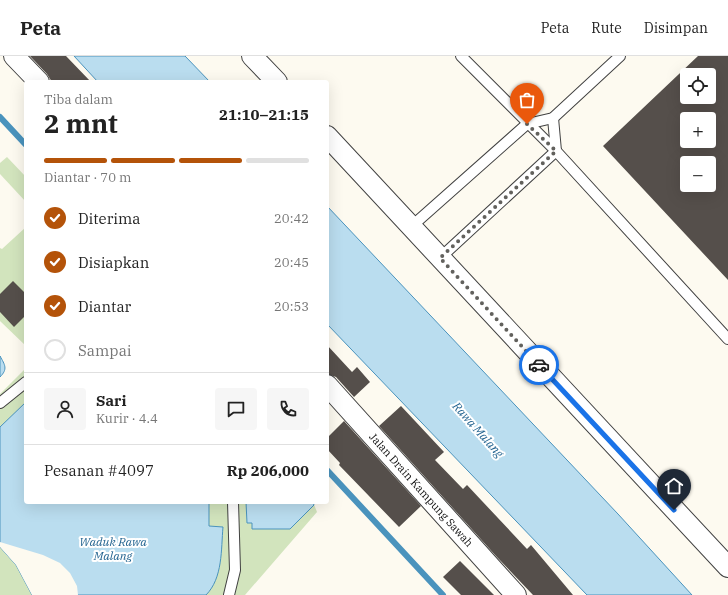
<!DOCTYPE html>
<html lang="id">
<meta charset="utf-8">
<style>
:root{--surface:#fff;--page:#f6f6f6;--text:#222;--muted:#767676;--line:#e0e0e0;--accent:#b45309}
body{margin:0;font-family:"IBM Plex Serif",serif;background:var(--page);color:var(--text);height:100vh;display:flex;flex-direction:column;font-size:15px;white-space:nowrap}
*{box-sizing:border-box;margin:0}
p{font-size:13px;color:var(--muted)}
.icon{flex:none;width:22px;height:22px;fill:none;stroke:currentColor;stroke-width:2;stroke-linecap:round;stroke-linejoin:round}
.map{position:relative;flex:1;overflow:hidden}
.details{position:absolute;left:24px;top:24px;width:305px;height:424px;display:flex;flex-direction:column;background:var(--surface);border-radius:4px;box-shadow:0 4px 16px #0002}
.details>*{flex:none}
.controls{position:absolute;left:680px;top:12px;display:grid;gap:8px}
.controls a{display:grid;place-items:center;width:36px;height:36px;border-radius:4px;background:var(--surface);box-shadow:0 4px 16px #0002;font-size:20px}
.pin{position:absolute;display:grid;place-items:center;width:34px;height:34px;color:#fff;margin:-41px -17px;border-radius:50% 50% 50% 0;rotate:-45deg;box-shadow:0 0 4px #0007}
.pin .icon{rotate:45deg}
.courier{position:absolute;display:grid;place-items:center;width:40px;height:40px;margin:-20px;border:3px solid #1a73e8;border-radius:50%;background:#fff;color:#222;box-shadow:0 1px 5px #0007}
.overview em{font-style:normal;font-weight:700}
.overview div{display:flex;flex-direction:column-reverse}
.overview{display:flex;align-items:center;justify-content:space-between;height:68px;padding:0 20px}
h1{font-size:26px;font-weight:700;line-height:30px}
.bar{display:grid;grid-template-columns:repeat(4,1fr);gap:6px 4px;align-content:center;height:48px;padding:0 20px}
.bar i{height:5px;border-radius:3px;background:var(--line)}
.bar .on{background:var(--accent)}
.bar p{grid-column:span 4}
.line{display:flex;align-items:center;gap:10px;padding:0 20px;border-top:1px solid var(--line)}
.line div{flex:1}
.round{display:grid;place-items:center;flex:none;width:42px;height:42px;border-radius:4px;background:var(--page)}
ol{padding:0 20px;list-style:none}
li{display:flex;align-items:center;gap:12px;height:44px}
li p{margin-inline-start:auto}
li .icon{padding:4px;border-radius:50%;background:var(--accent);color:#fff;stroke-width:4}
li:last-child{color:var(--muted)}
li i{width:22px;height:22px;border:2px solid var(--line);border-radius:50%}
header{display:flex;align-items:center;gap:24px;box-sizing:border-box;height:56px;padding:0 20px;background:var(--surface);border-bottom:1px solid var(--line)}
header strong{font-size:19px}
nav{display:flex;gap:22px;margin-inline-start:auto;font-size:14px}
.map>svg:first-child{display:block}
.green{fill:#d2e4bd}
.water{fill:#baddef;stroke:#4a93bd}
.pier{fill:#fdfaf0}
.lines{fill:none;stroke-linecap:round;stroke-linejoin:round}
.stream{stroke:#4a93bd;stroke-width:6}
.building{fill:#554f4b;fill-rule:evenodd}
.service-casing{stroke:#414141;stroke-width:12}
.minor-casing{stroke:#414141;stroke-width:22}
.service{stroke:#fff;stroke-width:10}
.minor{stroke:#fff;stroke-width:20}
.done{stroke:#62615d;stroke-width:4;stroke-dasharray:0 7.2}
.route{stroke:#1a73e8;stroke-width:5}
.labels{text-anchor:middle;stroke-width:4;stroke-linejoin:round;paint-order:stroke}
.street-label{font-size:11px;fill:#0e0e0e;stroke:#fff}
.water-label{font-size:12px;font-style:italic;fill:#256591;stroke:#fff}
</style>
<header>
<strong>Peta</strong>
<nav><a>Peta</a><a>Rute</a><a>Disimpan</a></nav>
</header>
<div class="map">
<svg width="728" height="539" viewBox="0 0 728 539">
<rect width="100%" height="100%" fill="#fdfaf0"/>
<g class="green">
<path d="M7,101L26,121V146L0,118V107Z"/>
<path d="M26,171V290L0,265V192L2,193Z"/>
<path d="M26,312V446H313L317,456L245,539H0V338Z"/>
</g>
<g class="water">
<path d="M74,0H185L210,26H98Z"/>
<path d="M327,150L618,458L692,539H587L327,268Z"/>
<path d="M0,300C5,309 8,313 0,321Z"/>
<path d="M26,346V446H209V470L223,471C221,493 223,522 206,539H32L16,509L0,491V371Z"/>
<path d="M246,446H313L314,449L290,473H252V467H247Z"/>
</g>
<path class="pier" d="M0,486L43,499L60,507L70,517L77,530L78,539H32L16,509L0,491Z"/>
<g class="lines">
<g class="stream">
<path d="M0,61L26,89"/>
<path d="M327,414L443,539"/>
</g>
</g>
<g class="building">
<path d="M30,0H66L91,26H52L47,18Z"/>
<path d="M698,0H728V224L603,90ZM687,19H709V41H687ZM687,63H709V85H687ZM687,107H709V129H687Z"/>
<path d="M13,225L26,238V259L14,271L0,256V238Z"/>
<path d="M327,289L352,316L357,311L370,326L354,341L336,321L327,318Z"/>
<path d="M401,350L444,396L435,404L463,433L467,429L527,493L531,489L573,539H533L496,500L379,370Z"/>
<path d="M344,365L421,450L399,471L339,409L340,407L327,393V382Z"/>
<path d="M460,505L494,539H461L443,521Z"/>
</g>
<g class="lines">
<defs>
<g id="service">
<path d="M461,0L556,95L728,283"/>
<path d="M412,170L527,68L553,62L620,0"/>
<path d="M440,202L556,95L553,62"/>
<path d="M0,347L26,326"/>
<path d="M229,539L235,514L233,446"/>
</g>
<g id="minor">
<path d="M14,0L39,26"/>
<path d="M252,0L277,26"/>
<path d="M327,80L728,511"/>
<path id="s1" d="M327,329L516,539"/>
</g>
</defs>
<use href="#service" class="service-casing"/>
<use href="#minor" class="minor-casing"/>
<use href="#service" class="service"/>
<use href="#minor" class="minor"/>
</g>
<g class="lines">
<path class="done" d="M527,68L556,95L440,202L539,309"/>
<path class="route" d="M539,309L674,454"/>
</g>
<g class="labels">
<g class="street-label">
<text dy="4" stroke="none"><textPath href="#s1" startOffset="141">Jalan Drain Kampung Sawah</textPath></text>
</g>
<g class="water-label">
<text transform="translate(478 374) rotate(48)" y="4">Rawa Malang</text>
<text x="113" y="490">Waduk Rawa<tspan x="113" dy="14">Malang</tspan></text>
</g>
</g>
</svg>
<div class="controls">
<a><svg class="icon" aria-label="locate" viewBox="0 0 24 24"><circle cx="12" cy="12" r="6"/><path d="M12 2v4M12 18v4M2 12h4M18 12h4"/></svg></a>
<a>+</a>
<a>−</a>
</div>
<div class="pin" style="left:527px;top:68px;background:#ea580c"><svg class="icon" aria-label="bag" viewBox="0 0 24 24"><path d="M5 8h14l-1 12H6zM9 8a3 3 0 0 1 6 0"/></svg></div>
<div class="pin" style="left:674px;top:454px;background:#1f2937"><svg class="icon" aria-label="home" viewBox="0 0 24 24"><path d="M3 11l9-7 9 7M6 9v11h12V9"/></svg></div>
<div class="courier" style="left:539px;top:309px"><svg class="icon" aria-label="car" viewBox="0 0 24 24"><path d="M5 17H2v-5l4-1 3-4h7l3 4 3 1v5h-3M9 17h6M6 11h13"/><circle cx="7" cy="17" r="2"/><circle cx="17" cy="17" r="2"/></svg></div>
<section class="details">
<div class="overview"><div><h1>2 mnt</h1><p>Tiba dalam</p></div><em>21:10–21:15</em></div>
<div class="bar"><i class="on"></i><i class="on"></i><i class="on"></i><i></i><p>Diantar · 70 m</p></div>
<ol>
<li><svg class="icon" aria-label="check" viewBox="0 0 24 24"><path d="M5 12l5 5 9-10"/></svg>Diterima<p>20:42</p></li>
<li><svg class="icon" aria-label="check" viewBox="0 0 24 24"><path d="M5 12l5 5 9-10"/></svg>Disiapkan<p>20:45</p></li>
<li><svg class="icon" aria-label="check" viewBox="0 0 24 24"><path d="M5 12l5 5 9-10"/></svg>Diantar<p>20:53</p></li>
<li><i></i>Sampai</li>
</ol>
<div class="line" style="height:72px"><a class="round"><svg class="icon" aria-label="person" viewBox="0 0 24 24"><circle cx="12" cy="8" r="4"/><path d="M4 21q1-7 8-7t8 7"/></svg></a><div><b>Sari</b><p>Kurir · 4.4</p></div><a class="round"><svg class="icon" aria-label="chat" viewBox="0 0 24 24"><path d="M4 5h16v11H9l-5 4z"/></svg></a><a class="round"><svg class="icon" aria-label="phone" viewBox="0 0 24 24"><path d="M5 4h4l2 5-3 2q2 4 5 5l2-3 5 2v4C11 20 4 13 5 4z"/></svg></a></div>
<div class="line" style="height:52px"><div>Pesanan #4097</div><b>Rp 206,000</b></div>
</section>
</div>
